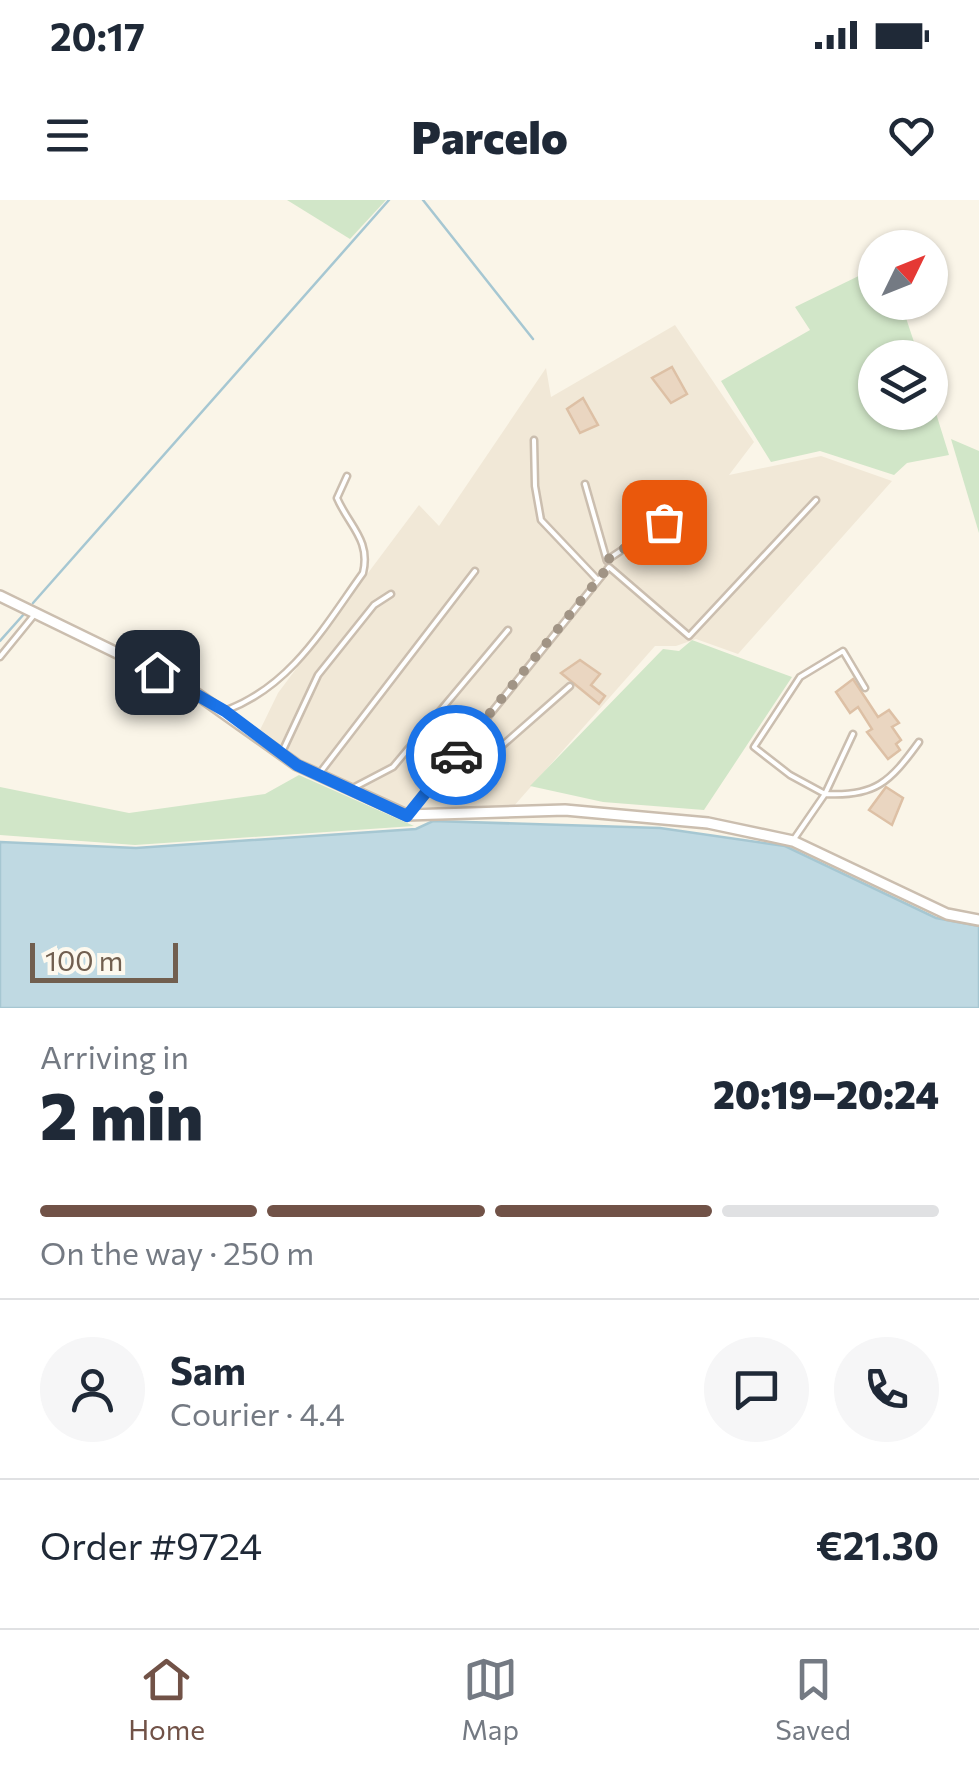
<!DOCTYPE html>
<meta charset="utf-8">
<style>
:root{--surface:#fff;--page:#f6f6f7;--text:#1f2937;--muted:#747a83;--line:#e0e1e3;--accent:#715247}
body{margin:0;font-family:Commissioner,sans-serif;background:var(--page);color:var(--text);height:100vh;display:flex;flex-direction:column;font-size:38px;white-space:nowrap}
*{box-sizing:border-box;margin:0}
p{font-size:32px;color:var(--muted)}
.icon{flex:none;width:55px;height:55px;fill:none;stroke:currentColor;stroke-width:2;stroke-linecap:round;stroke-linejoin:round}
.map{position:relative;height:808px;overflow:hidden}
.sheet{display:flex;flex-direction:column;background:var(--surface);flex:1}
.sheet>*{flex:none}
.needle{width:65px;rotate:47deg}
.controls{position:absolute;left:858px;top:30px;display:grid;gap:20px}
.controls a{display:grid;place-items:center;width:90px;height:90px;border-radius:50%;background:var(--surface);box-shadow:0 2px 8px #0004;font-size:50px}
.scale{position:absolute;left:30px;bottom:25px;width:148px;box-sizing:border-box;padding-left:10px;border:5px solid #715f4f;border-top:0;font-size:28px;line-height:35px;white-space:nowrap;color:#715f4f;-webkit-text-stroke:8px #fdf9ee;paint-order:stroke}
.pin{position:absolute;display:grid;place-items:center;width:85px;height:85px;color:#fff;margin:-42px;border-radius:20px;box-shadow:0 5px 15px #0006}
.courier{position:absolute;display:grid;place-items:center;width:100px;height:100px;margin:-50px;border:8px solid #1a73e8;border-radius:50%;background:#fff;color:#222;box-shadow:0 2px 12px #0007}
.head em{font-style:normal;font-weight:800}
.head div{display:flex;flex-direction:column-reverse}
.head{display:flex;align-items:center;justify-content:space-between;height:170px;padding:0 40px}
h1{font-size:65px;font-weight:800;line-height:75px}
.bar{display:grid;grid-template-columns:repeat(4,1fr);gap:15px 10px;align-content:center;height:120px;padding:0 40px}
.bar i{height:12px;border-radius:8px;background:var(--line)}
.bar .selected{background:var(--accent)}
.bar p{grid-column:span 4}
.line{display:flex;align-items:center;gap:25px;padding:0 40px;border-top:2px solid var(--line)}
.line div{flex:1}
.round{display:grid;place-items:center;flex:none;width:105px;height:105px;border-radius:52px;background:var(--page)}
.status{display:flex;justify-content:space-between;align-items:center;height:70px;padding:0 50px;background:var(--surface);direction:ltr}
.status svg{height:28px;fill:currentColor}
header{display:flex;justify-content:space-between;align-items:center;height:130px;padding:0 40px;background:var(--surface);font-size:45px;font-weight:800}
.menu{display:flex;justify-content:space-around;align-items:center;height:140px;border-top:2px solid var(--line);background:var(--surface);font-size:28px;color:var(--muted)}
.menu a{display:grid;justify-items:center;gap:5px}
.menu .selected{color:var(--accent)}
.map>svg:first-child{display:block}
.residential{fill:#f1e8d7}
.green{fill:#d1e6c8}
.water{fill:#bfd9e2;stroke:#a6c7d2;stroke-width:2.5}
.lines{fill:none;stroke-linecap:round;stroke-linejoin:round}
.stream{stroke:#a6c7d2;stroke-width:2.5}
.building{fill:#ead6c1;stroke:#ddc0a5;stroke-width:2.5}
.lane-casing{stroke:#cbbeaf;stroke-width:9}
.street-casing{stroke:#cbbeaf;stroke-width:14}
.lane{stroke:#fff;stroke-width:4}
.street{stroke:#fff;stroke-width:9}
.done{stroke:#a19485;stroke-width:10;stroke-dasharray:0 18}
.route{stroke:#1a73e8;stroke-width:12}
</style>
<div class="status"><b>20:17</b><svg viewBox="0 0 49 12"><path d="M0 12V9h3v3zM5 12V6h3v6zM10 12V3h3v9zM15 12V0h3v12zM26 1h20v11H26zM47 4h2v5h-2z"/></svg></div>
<header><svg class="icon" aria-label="menu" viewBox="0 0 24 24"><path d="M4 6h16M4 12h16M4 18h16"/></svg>Parcelo<svg class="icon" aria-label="heart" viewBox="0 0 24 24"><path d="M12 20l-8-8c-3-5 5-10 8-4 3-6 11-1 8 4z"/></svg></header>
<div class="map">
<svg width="979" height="808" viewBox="0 0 979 808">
<rect width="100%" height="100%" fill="#faf5e8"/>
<path class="residential" d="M675,125L754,242L729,275L821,256L892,281L738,454L696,439L676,446H655L513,607H403L294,556L260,530L278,493L419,305L439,326L546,168L551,197Z"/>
<g class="green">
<path d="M287,0H386L350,39Z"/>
<path d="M875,68V102L901,103L919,157L875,158V212H930V194L949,255L907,263L894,275L820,251L771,262L721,181L810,130L795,107Z"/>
<path d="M951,239L979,251V333Z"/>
<path d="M692,440L792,477L704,610L603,602L530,586L663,449L679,451Z"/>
<path d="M299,575L414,626L135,645L0,635V587L129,613L265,594Z"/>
</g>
<path class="water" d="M433,621L660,628L785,646L936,718L979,726V808H0V642L136,648L416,629Z"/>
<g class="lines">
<g class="stream">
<path d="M423,0L533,139"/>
<path d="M33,403L389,0"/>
<path d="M0,441L24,414"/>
</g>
</g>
<g class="building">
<path d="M672,167L687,194L671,203L652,178Z"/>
<path d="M583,198L598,225L580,233L567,209Z"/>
<path d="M580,460L600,474L591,485L605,496L599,504L561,473Z"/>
<path d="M853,479L878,517L889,510L899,523L892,527L901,540L896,544L900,550L888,559L867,532L872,529L858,507L850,513L836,492Z"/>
<path d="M886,587L903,598L892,625L869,610Z"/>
</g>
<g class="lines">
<defs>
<g id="lane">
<path d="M534,240L535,286L541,320L596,378"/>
<path d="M585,284L607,361"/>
<path d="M607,360L664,322L677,304L692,294"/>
<path d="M0,457L35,414"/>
<path d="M227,510C292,485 324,427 363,373C371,340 349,326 337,298L347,276"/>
<path d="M853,534L825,594L790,575L754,547L800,477L843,451L865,488"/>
<path d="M282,552L318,475L374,405L391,394"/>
<path d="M319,574L475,371"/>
<path d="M351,589L393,567L508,430"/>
<path d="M428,591L609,367L689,436L816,300"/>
<path d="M408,614L428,591L463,580L570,486"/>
<path d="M794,639L825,594C875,597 890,582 919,542"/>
</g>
<path id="street" d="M0,396L187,487L297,565L407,615L565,610L708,623L793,641L947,714L979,720"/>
</defs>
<use href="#lane" class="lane-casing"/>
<use href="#street" class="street-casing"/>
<use href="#lane" class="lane"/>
<use href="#street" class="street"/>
</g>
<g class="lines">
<path class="done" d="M456,555L609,366L607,360L664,322"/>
<path class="route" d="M157,472L225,511L297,565L407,616L456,555"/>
</g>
</svg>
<div class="controls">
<a><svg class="needle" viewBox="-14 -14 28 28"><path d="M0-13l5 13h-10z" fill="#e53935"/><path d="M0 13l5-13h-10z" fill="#747a83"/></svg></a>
<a><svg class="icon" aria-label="layers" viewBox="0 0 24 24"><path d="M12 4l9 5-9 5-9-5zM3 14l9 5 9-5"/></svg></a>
</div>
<div class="scale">100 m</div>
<div class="pin" style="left:664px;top:322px;background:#ea580c"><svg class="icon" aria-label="bag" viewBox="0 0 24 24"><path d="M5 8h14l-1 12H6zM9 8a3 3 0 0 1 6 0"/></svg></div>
<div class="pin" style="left:157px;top:472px;background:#1f2937"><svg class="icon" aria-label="home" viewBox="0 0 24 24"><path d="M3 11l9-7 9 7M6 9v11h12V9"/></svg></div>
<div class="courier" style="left:456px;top:555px"><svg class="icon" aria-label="car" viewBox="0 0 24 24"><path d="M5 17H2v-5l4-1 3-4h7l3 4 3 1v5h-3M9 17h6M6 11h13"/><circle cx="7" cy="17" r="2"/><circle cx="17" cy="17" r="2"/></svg></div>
</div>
<section class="sheet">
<div class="head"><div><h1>2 min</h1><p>Arriving in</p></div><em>20:19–20:24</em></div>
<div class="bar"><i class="selected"></i><i class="selected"></i><i class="selected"></i><i></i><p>On the way · 250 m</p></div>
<div class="line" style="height:180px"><a class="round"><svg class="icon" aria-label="person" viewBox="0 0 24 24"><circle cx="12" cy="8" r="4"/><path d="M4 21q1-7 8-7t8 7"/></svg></a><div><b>Sam</b><p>Courier · 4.4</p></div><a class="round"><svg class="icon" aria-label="chat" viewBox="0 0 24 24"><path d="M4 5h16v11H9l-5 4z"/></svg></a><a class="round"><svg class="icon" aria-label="phone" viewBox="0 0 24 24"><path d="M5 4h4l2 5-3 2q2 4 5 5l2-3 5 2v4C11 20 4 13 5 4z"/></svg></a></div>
<div class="line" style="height:130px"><div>Order #9724</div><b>€21.30</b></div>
</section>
<nav class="menu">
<a class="selected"><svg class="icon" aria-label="home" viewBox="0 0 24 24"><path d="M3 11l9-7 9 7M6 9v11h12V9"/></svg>Home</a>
<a><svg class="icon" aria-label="map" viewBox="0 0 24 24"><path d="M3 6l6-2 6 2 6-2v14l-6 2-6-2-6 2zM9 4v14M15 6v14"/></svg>Map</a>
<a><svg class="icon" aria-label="saved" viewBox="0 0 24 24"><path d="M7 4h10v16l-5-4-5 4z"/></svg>Saved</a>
</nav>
